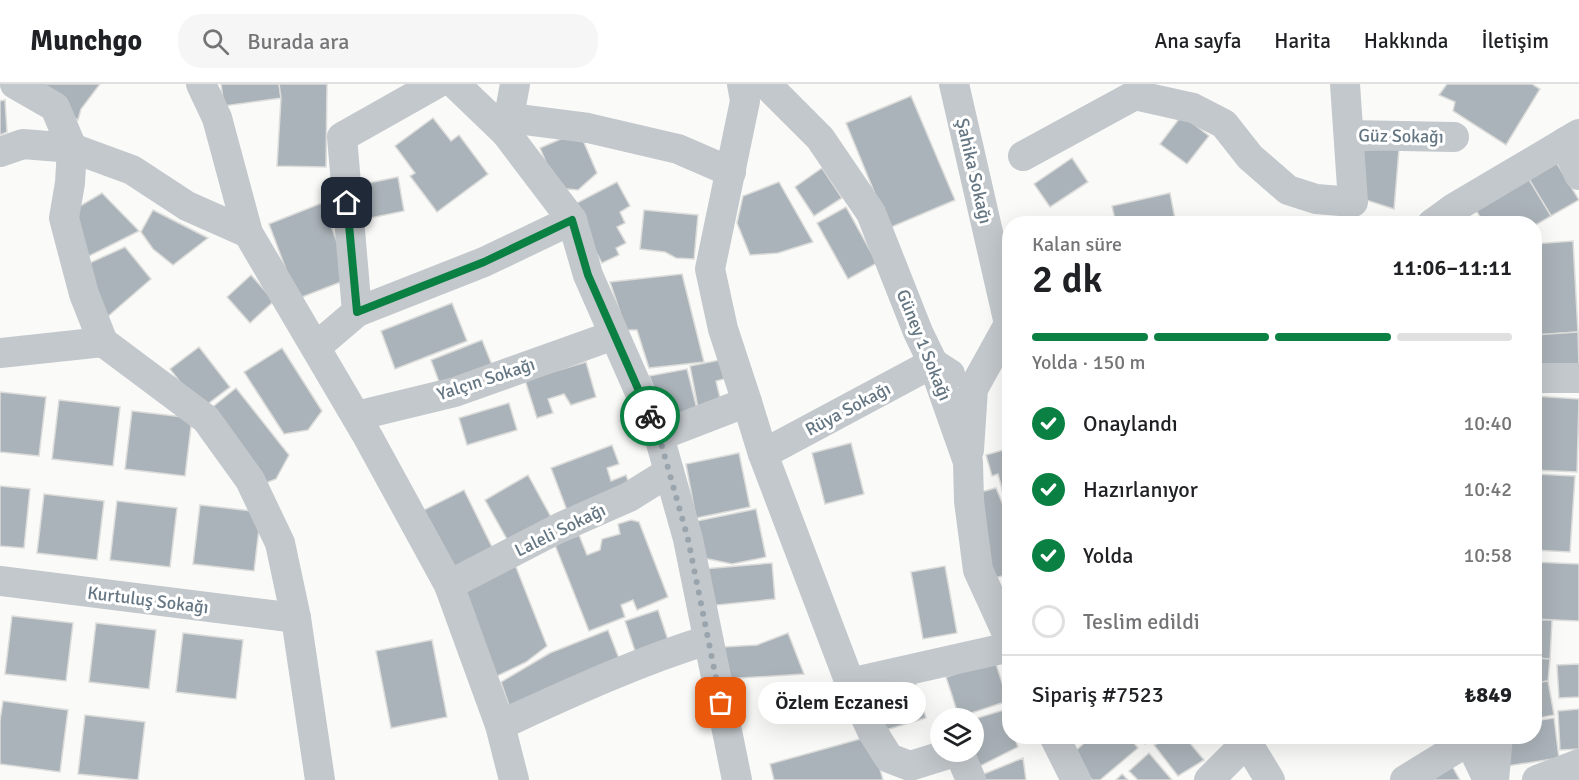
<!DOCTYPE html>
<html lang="tr">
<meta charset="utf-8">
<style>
:root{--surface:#fff;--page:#f6f6f6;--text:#202124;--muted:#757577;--line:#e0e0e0;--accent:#0b8043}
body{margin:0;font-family:Signika,sans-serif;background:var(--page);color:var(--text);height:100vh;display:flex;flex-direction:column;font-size:22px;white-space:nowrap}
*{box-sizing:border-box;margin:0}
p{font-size:20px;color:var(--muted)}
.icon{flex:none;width:33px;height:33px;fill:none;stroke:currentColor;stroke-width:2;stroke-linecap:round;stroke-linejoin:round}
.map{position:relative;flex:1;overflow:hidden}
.panel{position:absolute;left:1002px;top:132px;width:540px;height:528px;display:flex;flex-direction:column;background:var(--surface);border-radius:24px;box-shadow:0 6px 24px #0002}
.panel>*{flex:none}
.fabs{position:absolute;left:930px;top:624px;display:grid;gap:12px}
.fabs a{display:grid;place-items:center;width:54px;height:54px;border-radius:50%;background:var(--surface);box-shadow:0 6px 24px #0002;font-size:30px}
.pin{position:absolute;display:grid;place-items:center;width:51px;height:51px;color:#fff;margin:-26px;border-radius:12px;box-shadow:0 3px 9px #0006}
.courier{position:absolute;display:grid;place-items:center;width:60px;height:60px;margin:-30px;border:4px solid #0b8043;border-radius:50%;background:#fff;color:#222;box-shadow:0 2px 8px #0007}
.bubble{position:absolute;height:42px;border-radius:21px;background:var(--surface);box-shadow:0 6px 24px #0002;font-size:20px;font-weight:600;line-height:42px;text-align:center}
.overview em{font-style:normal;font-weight:600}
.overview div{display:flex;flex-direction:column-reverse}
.overview{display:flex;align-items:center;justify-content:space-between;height:102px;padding:0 30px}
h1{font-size:39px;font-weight:600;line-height:45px}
.bar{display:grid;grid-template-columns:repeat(4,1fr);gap:9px 6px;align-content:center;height:72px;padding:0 30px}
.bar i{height:8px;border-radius:4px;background:var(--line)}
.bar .on{background:var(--accent)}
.bar p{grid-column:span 4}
.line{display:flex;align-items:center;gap:15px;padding:0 30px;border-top:2px solid var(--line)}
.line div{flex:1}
ol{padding:0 30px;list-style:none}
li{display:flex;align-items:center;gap:18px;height:66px}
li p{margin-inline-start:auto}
li .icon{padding:6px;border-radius:50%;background:var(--accent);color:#fff;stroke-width:4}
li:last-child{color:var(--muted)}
li i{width:33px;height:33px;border:3px solid var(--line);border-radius:50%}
header{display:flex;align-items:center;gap:36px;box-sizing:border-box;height:84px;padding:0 30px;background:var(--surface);border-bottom:2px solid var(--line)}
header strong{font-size:28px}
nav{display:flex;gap:33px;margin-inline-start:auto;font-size:21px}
.search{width:420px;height:54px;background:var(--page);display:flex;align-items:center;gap:15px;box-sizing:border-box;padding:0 21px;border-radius:24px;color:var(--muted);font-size:22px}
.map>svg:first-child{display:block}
.building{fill:#aab3b9;stroke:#dcdcda;stroke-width:1.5}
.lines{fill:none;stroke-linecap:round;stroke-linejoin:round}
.minor{stroke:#c3c8cc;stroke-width:30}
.done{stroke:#99a4ac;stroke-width:6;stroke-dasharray:0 10.8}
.route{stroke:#0b8043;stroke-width:8}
.labels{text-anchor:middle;stroke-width:6;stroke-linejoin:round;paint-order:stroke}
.street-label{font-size:18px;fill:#657683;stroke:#fff}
</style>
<header>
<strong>Munchgo</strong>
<div class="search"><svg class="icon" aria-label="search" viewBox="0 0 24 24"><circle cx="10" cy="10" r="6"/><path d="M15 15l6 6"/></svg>Burada ara</div>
<nav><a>Ana sayfa</a><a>Harita</a><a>Hakkında</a><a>İletişim</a></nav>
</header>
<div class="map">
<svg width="1579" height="696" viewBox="0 0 1579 696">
<rect width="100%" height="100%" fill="#fafaf8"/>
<g class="building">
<path d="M43,0H100L81,25L78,36L38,9Z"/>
<path d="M221,0H279L281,14L224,22Z"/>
<path d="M279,0H327L326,83L277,82L281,14Z"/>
<path d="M1447,0H1532L1540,5L1506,61L1453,27L1455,18L1439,11Z"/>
<path d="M911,12L955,116L889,144L846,39Z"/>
<path d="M5,16L7,48L0,51V17Z"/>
<path d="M1182,31L1209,52L1187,80L1160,60Z"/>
<path d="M433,34L451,57L459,51L488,90L437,128L410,92L415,89L395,62Z"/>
<path d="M579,47L597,89L578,106L557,104L540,64Z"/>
<path d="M1399,65L1394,125L1363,115L1360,66Z"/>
<path d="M1072,74L1088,98L1050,123L1034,100Z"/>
<path d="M1555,76L1579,116L1551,132L1527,92Z"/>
<path d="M822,84L842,114L814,132L795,103Z"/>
<path d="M1527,92L1551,132L1534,142V140H1484L1475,124Z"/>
<path d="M398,93L404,127L356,137L349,103Z"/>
<path d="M617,98L630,122L620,128L625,139L617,143L626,159L616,164L619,171L602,179L571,122Z"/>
<path d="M779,98L813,158L778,169L750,171L737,139L743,112Z"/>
<path d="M102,109L139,147L87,173L75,125Z"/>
<path d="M1170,109L1176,140H1158L1157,134L1137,138V140H1116L1112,122Z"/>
<path d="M322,119L351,194L297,215L269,140Z"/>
<path d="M846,123L877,179L848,195L817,139Z"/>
<path d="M153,126L208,154L173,181L153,165L141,148Z"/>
<path d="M644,126L698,131L694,175L676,174L665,168L640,165Z"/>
<path d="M1573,157L1578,248L1534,251V160Z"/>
<path d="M125,163L151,195L106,234L83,182Z"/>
<path d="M682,190L704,278L649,284L637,246H626L610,198Z"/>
<path d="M251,191L274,217L250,239L227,213Z"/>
<path d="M452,219L467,257L395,285L381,247Z"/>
<path d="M1578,248L1579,282L1534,284V251Z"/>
<path d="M482,256L494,286L442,306L431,276Z"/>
<path d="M199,263L230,303L201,325L170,285Z"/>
<path d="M282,264L322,327L308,346L284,350L244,288Z"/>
<path d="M720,276L724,295L716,297L720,314L699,329L690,282Z"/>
<path d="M586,278L596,313L571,321L564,310L548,315L553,329L537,334L525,296Z"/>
<path d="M687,285L699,333L670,342L649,292Z"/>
<path d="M236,304L289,371L276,395L260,401L204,330Z"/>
<path d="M0,308L46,313L39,372L0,368Z"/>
<path d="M1534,312L1579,315L1577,388L1534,386Z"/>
<path d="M59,316L120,323L113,382L52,375Z"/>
<path d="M509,319L517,346L467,361L459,334Z"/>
<path d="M132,327L192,334L185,392L125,385Z"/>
<path d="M851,359L864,410L825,420L812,369Z"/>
<path d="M612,361L619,380L607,384L611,397L626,391L631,405L568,429L551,384Z"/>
<path d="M1010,364V419L1006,420L998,390L992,392L986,371Z"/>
<path d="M739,369L750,423L696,434L686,380Z"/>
<path d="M1534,390L1575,392L1570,468L1534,466Z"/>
<path d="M528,391L551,433L508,457L485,416Z"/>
<path d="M0,402L30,405L24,464L0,462Z"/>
<path d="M996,404L1009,435L1010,490L987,496L973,410Z"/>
<path d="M464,406L494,467L452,491L420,428Z"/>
<path d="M44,410L104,417L97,476L37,469Z"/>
<path d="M117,417L177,424L170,483L110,476Z"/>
<path d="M200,421L261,428L254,487L193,480Z"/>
<path d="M756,425L766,473L732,480L699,473L692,438Z"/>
<path d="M631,436L639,438L668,513L637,526L633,516L621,521L625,533L589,547L555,461L579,451L587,471L600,466L602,455L620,450L618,440Z"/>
<path d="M514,478L547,562L526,578L495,593L458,500Z"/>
<path d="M1534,478L1579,480V537L1534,535Z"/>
<path d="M772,479L775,515L707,522L703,485Z"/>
<path d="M945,482L957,549L923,555L911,488Z"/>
<path d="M658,526L671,565L638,576L625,537Z"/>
<path d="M12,532L73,539L66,597L5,590Z"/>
<path d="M1534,536H1552L1550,575L1534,574Z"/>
<path d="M96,539L156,546L149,605L89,598Z"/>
<path d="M608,546L622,582L511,627L501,598L550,569Z"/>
<path d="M183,549L243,556L236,615L176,608Z"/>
<path d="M788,549L804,590L725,595L723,563L757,561Z"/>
<path d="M432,556L447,633L391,644L376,567Z"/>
<path d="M1534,574L1550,575L1548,597L1534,599Z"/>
<path d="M995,577L1008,617L959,633L946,593Z"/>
<path d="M1579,580V613L1559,614L1557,581Z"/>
<path d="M912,587L926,634L879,648L865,601Z"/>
<path d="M1548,597L1554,631L1534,635V599Z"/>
<path d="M3,617L68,626L60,688L0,680V637Z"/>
<path d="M1579,625V665L1560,666L1558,627Z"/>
<path d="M1004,626L1010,641V652H1014L1018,663L978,683L974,668V635Z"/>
<path d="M85,631L145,638L138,696L78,690Z"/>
<path d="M1554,634L1559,674L1507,682L1503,652H1534V637Z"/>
<path d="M871,652L883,696H774L770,680Z"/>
<path d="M1092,652H1128L1138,664L1100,696H1092L1072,670Z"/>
<path d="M1139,652H1158L1145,660Z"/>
<path d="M1172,652H1184L1204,676L1178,692L1154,661Z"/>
<path d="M1149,669L1172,696H1138L1129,687Z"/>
<path d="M1023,674L1026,696H981L979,692Z"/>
<path d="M1452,682L1460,696H1428Z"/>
<path d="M1122,690L1128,696H1116Z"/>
</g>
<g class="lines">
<g class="minor">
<path d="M201,0L217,34L248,149"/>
<path d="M455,0L506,49L572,136L588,191L659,352L688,455L737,696"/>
<path d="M766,0L820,54L871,129L918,248L933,279L968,378L969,417L978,486L1010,556"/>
<path d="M954,0L1009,240L973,305L969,366"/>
<path d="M510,34L588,44L678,65L731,88"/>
<path d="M506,49L515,0"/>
<path d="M1349,51L1454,53"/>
<path d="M1565,58L1579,91"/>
<path d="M0,68L23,60L72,64L55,23L15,0"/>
<path d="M1023,72L1135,11L1193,24L1224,40L1250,73L1288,106L1316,115L1353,118L1345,0"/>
<path d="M1432,140L1454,124L1579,50"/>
<path d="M357,228L342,53L436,0"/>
<path d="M103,258L84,210L64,134L70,99L72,64L132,86L187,122L248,149L368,353L449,501L500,641L514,696"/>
<path d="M316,263L357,228L484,178L572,136"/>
<path d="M0,269L103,258L206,335L250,396L280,459L296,534L320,696"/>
<path d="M1534,294H1579"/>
<path d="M747,318L763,370L850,599L872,647L889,674L910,682L955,668"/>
<path d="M356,332L455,308L614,251"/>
<path d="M659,352L747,318L723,245L710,185L745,17L742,0"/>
<path d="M763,370L933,279L950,290"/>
<path d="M0,497L296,534"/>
<path d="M449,501L561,443L629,413L669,388"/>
<path d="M850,599L1010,563"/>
<path d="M500,641C568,610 636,578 708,556"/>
<path d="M1054,652L1076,696"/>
<path d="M1243,652L1270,696"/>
<path d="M1467,652L1488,696"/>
<path d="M959,668L971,696"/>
<path d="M1209,696L1246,659"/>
<path d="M1405,696L1470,656"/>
<path d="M1494,696L1498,652"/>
<path d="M1537,696L1579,680"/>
</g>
</g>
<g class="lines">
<path class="done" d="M650,332L659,352L688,455L721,619"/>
<path class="route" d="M347,119L357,228L484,178L572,136L588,191L650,332"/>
</g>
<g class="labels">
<g class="street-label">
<text transform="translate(1401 52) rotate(1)" y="6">Güz Sokağı</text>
<text transform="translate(974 87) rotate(77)" y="6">Şahika Sokağı</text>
<text transform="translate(924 261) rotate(68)" y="6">Güney 1 Sokağı</text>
<text transform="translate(486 295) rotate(-18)" y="6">Yalçın Sokağı</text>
<text transform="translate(848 325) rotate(-28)" y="6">Rüya Sokağı</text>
<text transform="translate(560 446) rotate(-26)" y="6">Laleli Sokağı</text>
<text transform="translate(148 516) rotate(7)" y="6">Kurtuluş Sokağı</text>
</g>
</g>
</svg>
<div class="fabs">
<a><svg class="icon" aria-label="layers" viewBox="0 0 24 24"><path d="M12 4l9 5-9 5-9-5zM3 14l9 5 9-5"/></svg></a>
</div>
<div class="pin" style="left:721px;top:619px;background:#ea580c"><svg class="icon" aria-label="bag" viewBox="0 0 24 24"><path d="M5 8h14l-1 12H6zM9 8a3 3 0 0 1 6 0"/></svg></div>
<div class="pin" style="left:347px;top:119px;background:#1f2937"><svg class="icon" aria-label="home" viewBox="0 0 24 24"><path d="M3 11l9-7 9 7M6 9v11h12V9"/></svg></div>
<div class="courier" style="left:650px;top:332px"><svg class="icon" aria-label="bike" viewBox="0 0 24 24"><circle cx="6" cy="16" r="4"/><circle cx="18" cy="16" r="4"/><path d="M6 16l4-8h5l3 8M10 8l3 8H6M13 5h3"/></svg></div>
<div class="bubble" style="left:758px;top:598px;width:168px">Özlem Eczanesi</div>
<section class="panel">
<div class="overview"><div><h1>2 dk</h1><p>Kalan süre</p></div><em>11:06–11:11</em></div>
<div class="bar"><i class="on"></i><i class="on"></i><i class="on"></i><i></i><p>Yolda · 150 m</p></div>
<ol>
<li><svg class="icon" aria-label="check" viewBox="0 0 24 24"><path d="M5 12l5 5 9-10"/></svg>Onaylandı<p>10:40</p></li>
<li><svg class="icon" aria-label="check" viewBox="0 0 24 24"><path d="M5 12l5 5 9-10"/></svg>Hazırlanıyor<p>10:42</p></li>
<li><svg class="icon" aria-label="check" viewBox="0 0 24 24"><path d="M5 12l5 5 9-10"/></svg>Yolda<p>10:58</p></li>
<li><i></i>Teslim edildi</li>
</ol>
<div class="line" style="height:78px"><div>Sipariş #7523</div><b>₺849</b></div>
</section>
</div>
